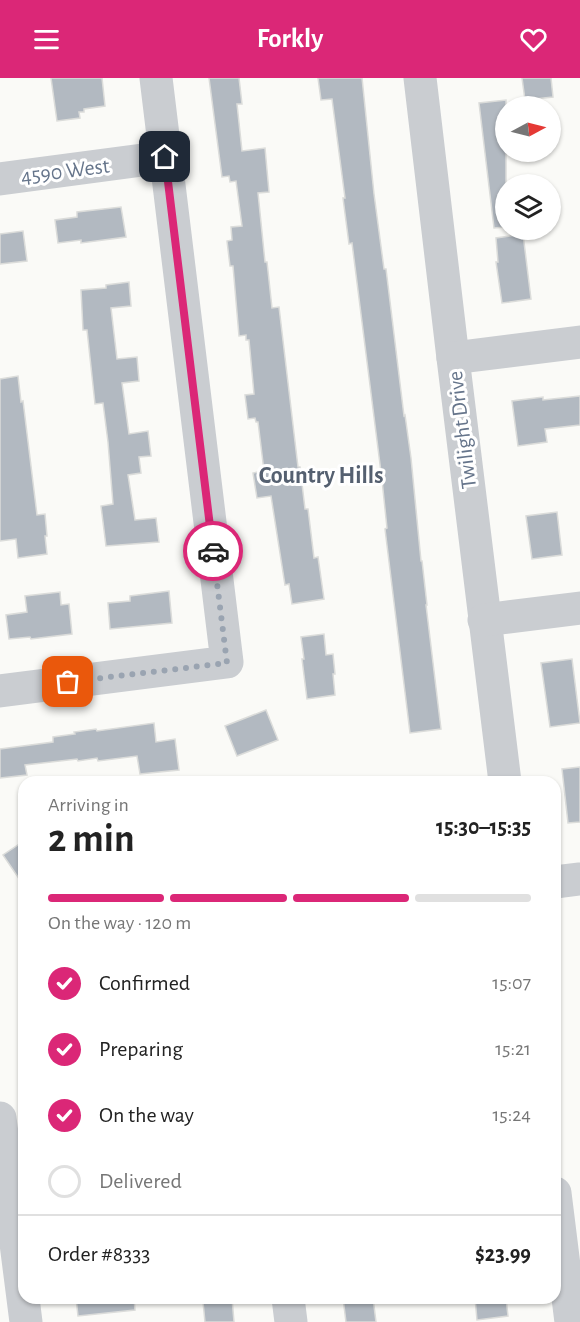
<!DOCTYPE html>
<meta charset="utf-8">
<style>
:root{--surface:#fff;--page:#f2f2f2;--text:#222;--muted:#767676;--line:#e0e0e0;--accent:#db2777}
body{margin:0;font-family:"Alegreya Sans",sans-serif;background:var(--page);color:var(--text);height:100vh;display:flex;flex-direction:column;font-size:22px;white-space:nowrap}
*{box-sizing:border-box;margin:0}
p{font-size:20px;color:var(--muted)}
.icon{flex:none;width:33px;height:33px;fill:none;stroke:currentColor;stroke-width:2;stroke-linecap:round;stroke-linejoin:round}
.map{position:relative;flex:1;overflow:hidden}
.panel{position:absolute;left:18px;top:698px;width:543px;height:528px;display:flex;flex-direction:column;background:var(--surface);border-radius:18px;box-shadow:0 2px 4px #0004}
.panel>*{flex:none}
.needle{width:39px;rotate:83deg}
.fabs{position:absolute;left:495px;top:18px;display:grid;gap:12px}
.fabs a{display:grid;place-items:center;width:66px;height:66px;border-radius:50%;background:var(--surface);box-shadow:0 2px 4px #0004;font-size:30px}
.pin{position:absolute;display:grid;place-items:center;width:51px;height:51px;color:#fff;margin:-26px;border-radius:12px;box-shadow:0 3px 9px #0006}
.courier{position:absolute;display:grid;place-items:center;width:60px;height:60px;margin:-30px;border:4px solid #db2777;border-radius:50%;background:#fff;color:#222;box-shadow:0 2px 8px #0007}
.head em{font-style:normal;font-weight:700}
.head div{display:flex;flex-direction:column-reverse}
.head{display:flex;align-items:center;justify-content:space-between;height:102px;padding:0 30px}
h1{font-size:39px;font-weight:700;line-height:45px}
.bar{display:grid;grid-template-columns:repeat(4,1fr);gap:9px 6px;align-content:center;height:72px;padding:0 30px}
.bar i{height:8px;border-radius:4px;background:var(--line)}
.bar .current{background:var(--accent)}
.bar p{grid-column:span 4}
.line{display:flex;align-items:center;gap:15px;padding:0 30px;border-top:2px solid var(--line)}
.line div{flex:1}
ol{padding:0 30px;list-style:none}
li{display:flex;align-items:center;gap:18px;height:66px}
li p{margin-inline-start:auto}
li .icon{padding:6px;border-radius:50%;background:var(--accent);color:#fff;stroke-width:4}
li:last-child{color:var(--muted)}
li i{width:33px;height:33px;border:3px solid var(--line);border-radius:50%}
header{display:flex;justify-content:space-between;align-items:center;height:78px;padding:0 30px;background:var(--accent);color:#fff;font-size:27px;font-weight:700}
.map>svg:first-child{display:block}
.building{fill:#b2b9c1;stroke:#dbdcda;stroke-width:1.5}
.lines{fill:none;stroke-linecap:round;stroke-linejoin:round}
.minor{stroke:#cacdd1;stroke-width:33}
.done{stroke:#9aa4b1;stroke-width:6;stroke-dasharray:0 10.8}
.route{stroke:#db2777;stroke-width:8}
.labels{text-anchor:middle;stroke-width:6;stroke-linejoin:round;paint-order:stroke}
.street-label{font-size:22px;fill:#66758b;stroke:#fff}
.neighbourhood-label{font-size:24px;font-weight:bold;fill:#556070;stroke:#fff}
</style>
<header><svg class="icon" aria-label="menu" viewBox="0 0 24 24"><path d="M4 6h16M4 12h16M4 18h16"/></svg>Forkly<svg class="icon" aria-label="heart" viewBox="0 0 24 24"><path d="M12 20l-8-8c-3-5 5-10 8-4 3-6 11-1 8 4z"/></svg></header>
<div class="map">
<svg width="580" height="1244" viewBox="0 0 580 1244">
<rect width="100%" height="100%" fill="#fafaf7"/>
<g class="building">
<path d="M51,0H102L105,28L84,31V34H79L80,40L57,43Z"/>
<path d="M209,0H239L242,26H237L242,73L265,70L269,114L258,115L265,184H267L272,230L279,229L298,389H300L305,431H308L314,480L318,479L324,521L292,526L289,506L285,507L271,418L257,420L253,395L264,393L258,344H256L255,340L248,341L245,317L254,316L249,262H246V257L239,258L233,188H230L227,163L232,162L231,149L242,148L236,103L230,104L229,98L222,99Z"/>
<path d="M318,0H362L374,116L384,191H386L404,338L405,337L411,380L421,483H422L427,527H426L441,651L410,655L385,451L387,450L382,402L352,165L349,166L343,120H345L332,21L321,22Z"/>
<path d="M522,0H551L553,19L525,22Z"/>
<path d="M506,22V149L494,150L479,25Z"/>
<path d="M121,129L126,159L81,165V162L58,165L55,142L77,139V134Z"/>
<path d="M23,153L27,183L0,186V156Z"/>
<path d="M523,156L531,221L502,225L496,184H498L496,160Z"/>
<path d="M129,204L131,228L111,230L117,281L137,279L139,303L122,305L129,356L148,353L151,378L139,379L141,395L128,397L135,442L156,440L159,464L106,468L101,428L113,426L108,364L103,325L95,326L87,252H83L81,212L106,210V207Z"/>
<path d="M18,298L21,324L23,323L37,437L45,436L47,458H45L47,476L18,480L16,461L0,463V301Z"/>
<path d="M580,318V347L545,351L547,364L518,368L512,323L543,319V322Z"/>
<path d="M557,434L562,477L532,481L526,438Z"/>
<path d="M169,513L172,545L110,551L108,525L130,523V518Z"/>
<path d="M60,514L61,527L69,526L72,556L31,561L30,559L9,561L6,537L27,534L25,518Z"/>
<path d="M324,556L326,577L333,576L335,596H333L335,617L307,621L302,581H304L301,559Z"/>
<path d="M572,581L580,645L550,649L541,585Z"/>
<path d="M266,632L278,662L237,678L225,648Z"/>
<path d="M154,645L156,664L175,661L179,692L140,696L137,678L98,683L97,680L78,683L77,681L25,687L27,697L0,700V671L53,664V659L75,656L74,654L96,651L97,653Z"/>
<path d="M580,689V744L568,745L562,691Z"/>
<path d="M24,763V808L3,777Z"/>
<path d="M76,1220H134L135,1232L78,1238Z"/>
<path d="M232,1220L234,1244H205L203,1224Z"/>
<path d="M343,1220H373L376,1244H346Z"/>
<path d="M475,1220H506L508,1238L477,1242Z"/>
</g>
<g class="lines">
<g class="minor">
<path d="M420,0L453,280L505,704"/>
<path d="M0,101L165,79"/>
<path d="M453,280L580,264"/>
<path d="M484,542L580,530"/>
<path d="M0,613L227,584L156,0"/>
<path d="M555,804L580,801"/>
<path d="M0,1040L26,1244"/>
<path d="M555,1115L571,1244"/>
<path d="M288,1220L291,1244"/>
</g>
</g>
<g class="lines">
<path class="done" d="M68,604L227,585L213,473"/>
<path class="route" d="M165,79L213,473"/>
</g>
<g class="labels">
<g class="street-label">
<text transform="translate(65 92) rotate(-7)" y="8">4590 West</text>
<text transform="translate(461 352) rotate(-97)" y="8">Twilight Drive</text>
</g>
<g class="neighbourhood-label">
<text x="321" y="405">Country Hills</text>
</g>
</g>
</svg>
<div class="fabs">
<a><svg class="needle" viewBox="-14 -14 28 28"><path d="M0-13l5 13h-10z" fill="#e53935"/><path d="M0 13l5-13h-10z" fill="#767676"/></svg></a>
<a><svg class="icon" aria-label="layers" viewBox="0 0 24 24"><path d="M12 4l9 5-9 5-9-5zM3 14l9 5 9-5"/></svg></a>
</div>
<div class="pin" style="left:68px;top:604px;background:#ea580c"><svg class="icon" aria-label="bag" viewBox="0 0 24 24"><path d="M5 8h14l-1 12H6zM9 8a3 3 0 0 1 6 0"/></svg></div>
<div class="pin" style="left:165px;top:79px;background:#1f2937"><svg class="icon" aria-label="home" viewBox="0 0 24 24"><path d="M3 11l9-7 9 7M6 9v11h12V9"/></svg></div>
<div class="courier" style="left:213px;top:473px"><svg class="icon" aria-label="car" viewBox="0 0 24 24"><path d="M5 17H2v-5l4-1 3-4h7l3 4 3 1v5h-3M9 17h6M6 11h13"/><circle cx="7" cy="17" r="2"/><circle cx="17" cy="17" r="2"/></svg></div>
<section class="panel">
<div class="head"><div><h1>2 min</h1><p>Arriving in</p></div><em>15:30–15:35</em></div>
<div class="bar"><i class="current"></i><i class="current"></i><i class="current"></i><i></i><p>On the way · 120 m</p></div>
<ol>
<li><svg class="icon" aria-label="check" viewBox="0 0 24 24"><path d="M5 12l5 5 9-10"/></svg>Confirmed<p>15:07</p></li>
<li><svg class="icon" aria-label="check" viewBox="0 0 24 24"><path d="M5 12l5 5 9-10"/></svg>Preparing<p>15:21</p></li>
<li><svg class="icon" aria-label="check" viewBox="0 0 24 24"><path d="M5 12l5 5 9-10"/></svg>On the way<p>15:24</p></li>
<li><i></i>Delivered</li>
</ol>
<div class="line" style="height:78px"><div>Order #8333</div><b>$23.99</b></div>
</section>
</div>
